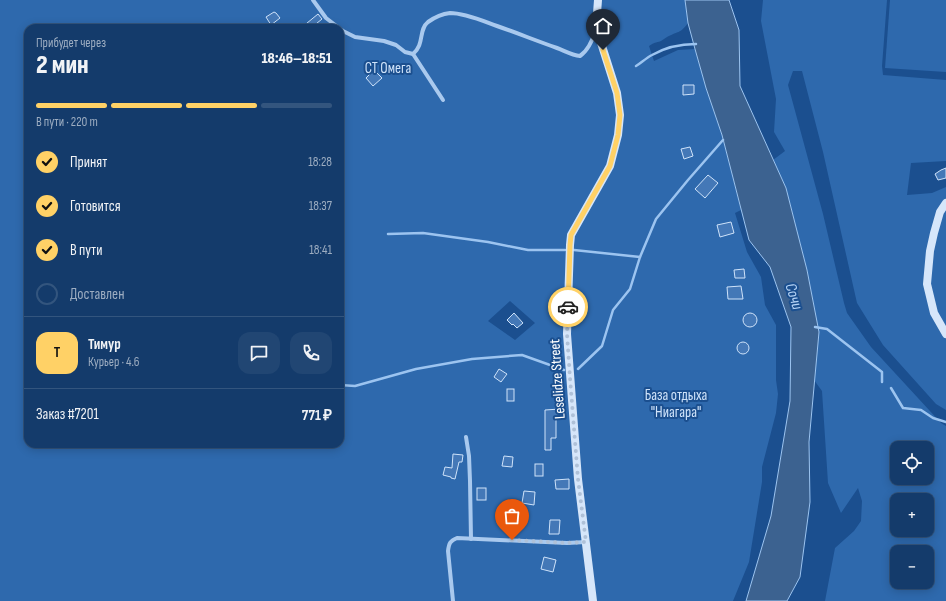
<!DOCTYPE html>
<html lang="ru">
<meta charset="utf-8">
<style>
:root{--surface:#143b6b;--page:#214673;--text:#f1f3f6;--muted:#9dadc1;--line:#33557e;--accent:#ffd166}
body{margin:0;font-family:"Sofia Sans Condensed",sans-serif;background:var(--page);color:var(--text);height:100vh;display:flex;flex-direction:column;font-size:15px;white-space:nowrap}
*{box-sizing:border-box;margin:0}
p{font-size:13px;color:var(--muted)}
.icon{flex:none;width:22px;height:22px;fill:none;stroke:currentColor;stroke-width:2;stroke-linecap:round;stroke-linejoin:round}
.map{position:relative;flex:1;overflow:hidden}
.sheet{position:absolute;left:24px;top:24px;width:320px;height:424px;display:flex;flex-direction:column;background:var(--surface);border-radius:12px;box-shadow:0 2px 10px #0003,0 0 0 1px var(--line)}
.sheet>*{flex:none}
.buttons{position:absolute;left:890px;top:441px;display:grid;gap:8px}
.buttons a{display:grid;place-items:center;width:44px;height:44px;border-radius:8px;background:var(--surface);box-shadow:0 2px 10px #0003,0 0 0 1px var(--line);font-size:20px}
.pin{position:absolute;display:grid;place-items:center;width:34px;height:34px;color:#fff;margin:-41px -17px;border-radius:50% 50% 50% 0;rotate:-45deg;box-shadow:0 0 4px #0007}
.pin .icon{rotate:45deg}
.courier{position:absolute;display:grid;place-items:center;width:40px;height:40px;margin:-20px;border:3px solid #ffd166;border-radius:50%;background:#fff;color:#222;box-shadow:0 1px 5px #0007}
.summary em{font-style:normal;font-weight:800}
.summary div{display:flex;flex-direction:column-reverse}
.summary{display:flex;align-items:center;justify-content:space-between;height:68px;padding:0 12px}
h1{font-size:26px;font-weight:800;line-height:30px}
.bar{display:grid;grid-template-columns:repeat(4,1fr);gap:6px 4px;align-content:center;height:48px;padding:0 12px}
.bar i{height:5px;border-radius:3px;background:var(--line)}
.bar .active{background:var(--accent)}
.bar p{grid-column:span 4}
.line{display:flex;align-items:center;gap:10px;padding:0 12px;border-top:1px solid var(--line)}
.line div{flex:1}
.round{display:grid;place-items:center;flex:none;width:42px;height:42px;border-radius:12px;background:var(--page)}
ol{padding:0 12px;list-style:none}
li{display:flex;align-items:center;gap:12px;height:44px}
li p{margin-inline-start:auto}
li .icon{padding:4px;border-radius:50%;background:var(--accent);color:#111;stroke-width:4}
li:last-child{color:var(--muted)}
li i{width:22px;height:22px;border:2px solid var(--line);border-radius:50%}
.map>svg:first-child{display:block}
.green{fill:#2e69ad;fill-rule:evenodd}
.water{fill:#3c6290;stroke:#9cc4f0}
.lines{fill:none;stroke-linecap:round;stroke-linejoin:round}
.stream{stroke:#9cc4f0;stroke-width:2.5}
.building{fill:#4478b7;stroke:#cfe3fa}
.street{stroke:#a9c9ee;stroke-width:4}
.secondary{stroke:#d6e6fa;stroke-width:8}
.done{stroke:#afc1d8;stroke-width:4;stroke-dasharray:0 7.2}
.route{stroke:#ffd166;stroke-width:5}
.labels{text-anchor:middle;stroke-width:4;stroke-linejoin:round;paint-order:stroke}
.park-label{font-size:15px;fill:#cfe3fa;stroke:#1b4f8f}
.street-label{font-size:15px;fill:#fff;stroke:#1b4f8f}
.water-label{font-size:16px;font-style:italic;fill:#b5d3f5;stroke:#1b4f8f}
</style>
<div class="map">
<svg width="946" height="601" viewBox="0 0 946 601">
<rect width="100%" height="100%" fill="#1b4f8f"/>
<g class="green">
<path d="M0,0H685L688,23C680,34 678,31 667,37C665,38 663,40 661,41C655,43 655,42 649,46L654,61L678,50L695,49L706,88L722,135L741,210L735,213L747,252L761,277L765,305L776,325V380L778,394L776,413L762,467V482L749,562L733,601H0ZM28,28H340V444H28ZM510,301L535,323L515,340L488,321Z"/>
<path d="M763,0H887L882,66L883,75L946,80V161L911,163L907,195L932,193L946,187V410L936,404L883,345L857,303L823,152L802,71H793L788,85L823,214L844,303L847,313L871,347L941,423L946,426V601H825L835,548L854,531L861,521L862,501L858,488L841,513L828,483L822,391L814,380L819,332L807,270L786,188L773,160L785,151L774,132L776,99L761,21ZM897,448H927V478H897ZM897,500H927V530H897ZM897,552H927V582H897Z"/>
<path d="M890,0H946V72L885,68Z"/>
</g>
<path class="water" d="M685,0H729L739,30L740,86L786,188L807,270L819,332L809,442L810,502L800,577L787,601H746L771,516L790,401L791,327L770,267L749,240L722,135L706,88L695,49L688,23Z"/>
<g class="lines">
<g class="stream">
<path d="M636,66C641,63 646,58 652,55C666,47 680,44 696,44"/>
<path d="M388,234L423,233L488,242L528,250H565"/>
<path d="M574,250L640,257"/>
<path d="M815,327L827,329L882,372V382"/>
<path d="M578,369L602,346L613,310L630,289L640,257L656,219L688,180L723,140"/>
<path d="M340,385L355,386L416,369L472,359L522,355L564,370"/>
<path d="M891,388L903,408L921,410L933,418L946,422"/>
</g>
</g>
<g class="building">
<path d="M274,12L276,13L280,18L271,25L266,17Z"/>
<path d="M318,14L322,19L311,28H301Z"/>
<path d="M374,70L382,78L373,86L366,78Z"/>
<path d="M683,85H694V94L683,95Z"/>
<path d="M690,147L693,156L684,159L681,149Z"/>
<path d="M946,168V178L938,180L935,174L941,170Z"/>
<path d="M708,175L718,183L705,198L695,189Z"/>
<path d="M731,222L734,233L720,237L717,225Z"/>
<path d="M744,269L745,278H735L734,270Z"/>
<path d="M741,286L743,299H728L727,287Z"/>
<path d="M514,313L523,323L517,328L513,324L512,325L507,320Z"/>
<circle cx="750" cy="320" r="7"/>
<circle cx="743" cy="348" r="6"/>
<path d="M499,369L507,374L501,382L494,377Z"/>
<rect x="507" y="389" width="7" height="12"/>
<path d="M560,409V417H556V438H551V450H545V410Z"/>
<path d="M453,454L463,455L462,462H459L455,479L451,478V477L443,475L445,467L452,468Z"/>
<path d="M504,456L513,457L512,467L502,466Z"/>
<rect x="535" y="464" width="8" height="12"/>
<path d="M569,479V489H556L555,480Z"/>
<rect x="477" y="488" width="9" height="12"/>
<path d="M524,491L535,492L534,505L522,503Z"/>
<path d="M550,520H560L559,534H549Z"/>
<path d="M544,557L556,560L553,572L541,569Z"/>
</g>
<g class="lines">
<g class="street">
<path d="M313,0L326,18L339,28"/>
<path d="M340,29L343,31L355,37L384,41L396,45L405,52L413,54L443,100"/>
<path d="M413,54C425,44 418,30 428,22C435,17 441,14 450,13C465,13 483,21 497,26C517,33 537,41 557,48C565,51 572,55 580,56C589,50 593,39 596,29"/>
<path d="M466,437L469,456L470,481L471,539"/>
<path d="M453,601L448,551C449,543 450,541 457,538L567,543L586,542"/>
</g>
<g class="secondary">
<path d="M946,203L940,212L934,233L930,251L927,284L934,313L946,334"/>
<path d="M593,601L578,479L567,334L570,245L571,235L610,166L618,135L620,115L617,93L596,27L598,0"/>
</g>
</g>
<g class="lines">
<path class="done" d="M512,540L567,543L586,542L578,479L570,378L567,334L568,307"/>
<path class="route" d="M568,307L570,245L571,235L610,166L618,135L620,115L617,93L603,50"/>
</g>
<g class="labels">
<g class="park-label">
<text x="388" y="73">СТ Омега</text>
<text x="676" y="400">База отдыха<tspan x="676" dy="17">"Ниагара"</tspan></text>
</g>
<g class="street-label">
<text transform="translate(557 379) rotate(-94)" y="5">Leselidze Street</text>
</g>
<g class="water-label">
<text transform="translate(795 296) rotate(73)" y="6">Сочи</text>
</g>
</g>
</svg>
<div class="buttons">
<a><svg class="icon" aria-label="locate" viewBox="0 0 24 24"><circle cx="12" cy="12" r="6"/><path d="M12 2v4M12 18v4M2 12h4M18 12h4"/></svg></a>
<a>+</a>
<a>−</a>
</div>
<div class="pin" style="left:512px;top:540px;background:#ea580c"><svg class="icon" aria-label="bag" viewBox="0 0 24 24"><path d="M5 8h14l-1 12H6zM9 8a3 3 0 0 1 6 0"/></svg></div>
<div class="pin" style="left:603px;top:50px;background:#1f2937"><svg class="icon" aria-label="home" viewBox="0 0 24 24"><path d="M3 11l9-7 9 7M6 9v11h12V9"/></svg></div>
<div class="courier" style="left:568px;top:307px"><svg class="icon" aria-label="car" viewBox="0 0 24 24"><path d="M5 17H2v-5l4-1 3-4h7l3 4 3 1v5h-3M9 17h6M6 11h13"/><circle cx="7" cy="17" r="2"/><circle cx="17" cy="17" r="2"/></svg></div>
<section class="sheet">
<div class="summary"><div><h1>2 мин</h1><p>Прибудет через</p></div><em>18:46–18:51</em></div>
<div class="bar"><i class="active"></i><i class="active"></i><i class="active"></i><i></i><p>В пути · 220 m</p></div>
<ol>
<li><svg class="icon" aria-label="check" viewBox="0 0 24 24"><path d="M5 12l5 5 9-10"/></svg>Принят<p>18:28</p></li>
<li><svg class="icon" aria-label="check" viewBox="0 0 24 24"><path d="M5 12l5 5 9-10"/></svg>Готовится<p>18:37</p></li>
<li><svg class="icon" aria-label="check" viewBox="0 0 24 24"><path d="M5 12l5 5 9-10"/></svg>В пути<p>18:41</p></li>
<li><i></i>Доставлен</li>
</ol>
<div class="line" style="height:72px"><b class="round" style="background:var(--accent);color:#111">Т</b><div><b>Тимур</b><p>Курьер · 4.6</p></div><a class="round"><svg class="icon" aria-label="chat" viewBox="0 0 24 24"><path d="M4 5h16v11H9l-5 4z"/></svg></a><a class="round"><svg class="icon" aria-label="phone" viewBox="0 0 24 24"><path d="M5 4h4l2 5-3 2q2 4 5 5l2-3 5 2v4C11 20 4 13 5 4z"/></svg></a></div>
<div class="line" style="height:52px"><div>Заказ #7201</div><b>771 ₽</b></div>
</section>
</div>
